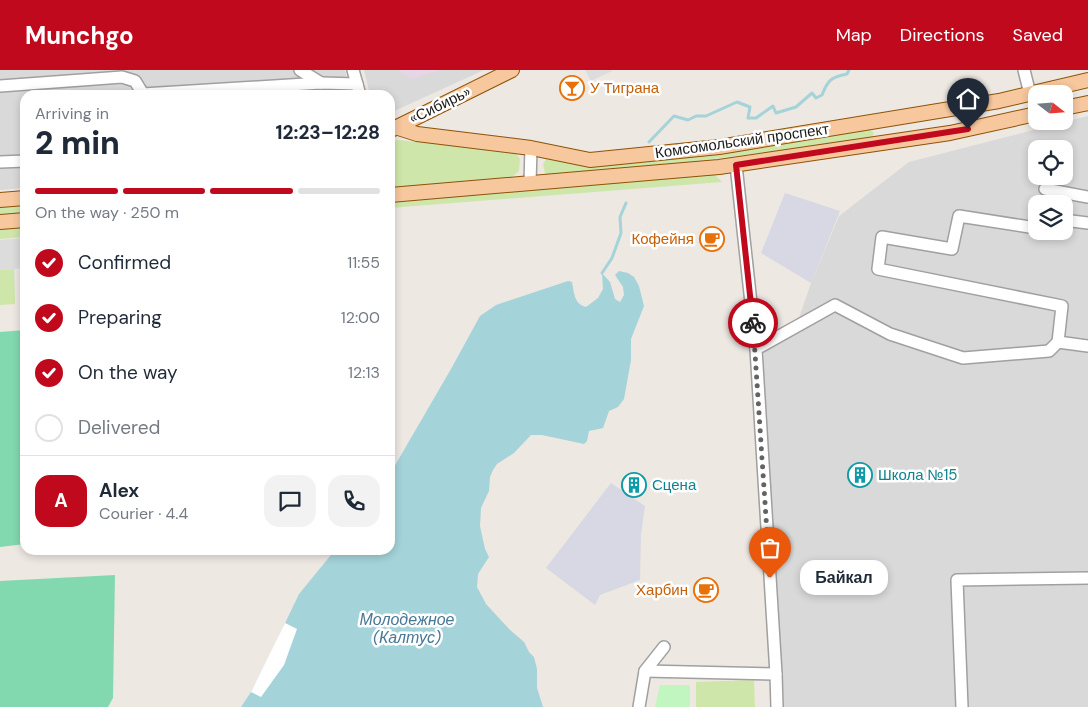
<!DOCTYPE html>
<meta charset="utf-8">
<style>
:root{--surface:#fff;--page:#f2f2f3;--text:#1f2937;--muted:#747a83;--line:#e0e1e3;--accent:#c0091d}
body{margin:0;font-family:"DM Sans",sans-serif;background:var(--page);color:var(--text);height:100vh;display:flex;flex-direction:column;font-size:19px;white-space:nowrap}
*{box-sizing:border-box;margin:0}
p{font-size:16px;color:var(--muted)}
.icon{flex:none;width:28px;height:28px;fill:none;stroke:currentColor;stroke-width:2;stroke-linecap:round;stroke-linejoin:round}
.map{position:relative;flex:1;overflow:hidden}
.drawer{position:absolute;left:20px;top:20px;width:375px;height:465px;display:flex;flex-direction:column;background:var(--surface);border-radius:15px;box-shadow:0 2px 8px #0003}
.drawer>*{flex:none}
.needle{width:32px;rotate:107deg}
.fabs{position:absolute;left:1028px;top:15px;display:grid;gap:10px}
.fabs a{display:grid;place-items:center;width:45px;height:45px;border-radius:10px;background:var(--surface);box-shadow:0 2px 8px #0003;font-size:25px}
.pin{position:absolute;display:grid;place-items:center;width:42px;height:42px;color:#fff;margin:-51px -21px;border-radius:50% 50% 50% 0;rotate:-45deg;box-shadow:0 0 5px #0007}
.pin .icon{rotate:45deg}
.courier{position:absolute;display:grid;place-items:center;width:50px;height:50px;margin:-25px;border:4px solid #c0091d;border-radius:50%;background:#fff;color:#222;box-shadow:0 1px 6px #0007}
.bubble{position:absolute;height:35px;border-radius:15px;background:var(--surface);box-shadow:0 2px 8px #0003;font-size:16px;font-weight:800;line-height:35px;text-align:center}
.head em{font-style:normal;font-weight:800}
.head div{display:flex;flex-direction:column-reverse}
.head{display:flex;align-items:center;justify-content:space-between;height:85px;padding:0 15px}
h1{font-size:32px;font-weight:800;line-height:38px}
.bar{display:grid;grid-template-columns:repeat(4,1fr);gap:8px 5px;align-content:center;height:60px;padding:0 15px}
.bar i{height:6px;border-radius:4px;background:var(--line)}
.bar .active{background:var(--accent)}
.bar p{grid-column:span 4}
.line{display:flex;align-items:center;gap:12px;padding:0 15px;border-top:1px solid var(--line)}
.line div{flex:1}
.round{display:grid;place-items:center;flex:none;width:52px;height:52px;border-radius:15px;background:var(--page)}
ol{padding:0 15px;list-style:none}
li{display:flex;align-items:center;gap:15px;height:55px}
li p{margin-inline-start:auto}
li .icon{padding:5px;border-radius:50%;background:var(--accent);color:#fff;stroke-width:4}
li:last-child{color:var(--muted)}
li i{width:28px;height:28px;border:2px solid var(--line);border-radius:50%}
header{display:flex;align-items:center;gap:30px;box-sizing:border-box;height:70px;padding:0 25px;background:var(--accent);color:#fff}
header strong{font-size:24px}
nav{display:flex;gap:28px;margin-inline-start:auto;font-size:18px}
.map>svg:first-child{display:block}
.residential{fill:#dad9d9;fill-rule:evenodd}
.industrial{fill:#e6d5e5}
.grass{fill:#cee6aa}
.park{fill:#c2f6c0}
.pitch{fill:#83d9af}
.parking{fill:#dcdcdc}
.plaza{fill:#d7d8e3}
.water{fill:#a4d3d9}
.pier{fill:#fff}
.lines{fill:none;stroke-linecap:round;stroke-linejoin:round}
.stream{stroke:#a4d3d9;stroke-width:3}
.minor-casing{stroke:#a0a0a0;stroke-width:14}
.major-casing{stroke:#8e5307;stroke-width:16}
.minor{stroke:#fff;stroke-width:11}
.major{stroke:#f7c79e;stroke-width:14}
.done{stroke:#656361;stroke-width:5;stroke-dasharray:0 9}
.route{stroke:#c0091d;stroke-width:6}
.labels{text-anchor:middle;stroke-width:5;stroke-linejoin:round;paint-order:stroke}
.food-label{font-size:15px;fill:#c56008;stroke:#fff;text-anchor:end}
.street-label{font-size:15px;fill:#1c1c1c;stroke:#fff}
.culture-label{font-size:15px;fill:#0d838f;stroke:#fff;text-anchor:start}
.water-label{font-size:16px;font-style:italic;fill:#487898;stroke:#fff}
</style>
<header>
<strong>Munchgo</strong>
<nav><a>Map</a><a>Directions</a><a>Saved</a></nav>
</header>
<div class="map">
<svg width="1088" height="637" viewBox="0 0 1088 637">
<rect width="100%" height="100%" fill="#ede8e2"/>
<g class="residential">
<path d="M0,0H345L350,25H25V118L0,120Z"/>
<path d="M364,0H484L390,43V25H370Z"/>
<path d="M1088,46V637H774L758,327L766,270L799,248L811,213L839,146L909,92ZM1036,79H1064V106H1036ZM1036,134H1064V161H1036Z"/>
</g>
<path class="industrial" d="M398,0H440L412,9Z"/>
<g class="grass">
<path d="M869,59L874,63L872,68L645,98L550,106L545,103L543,94L547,88Z"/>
<path d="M397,70L514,81L520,89L519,101L510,109L390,118V74Z"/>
<path d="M697,104H714L722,112L390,138V130Z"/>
<path d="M25,133V144L0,145V135Z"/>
<path d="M25,155V167L0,169V157Z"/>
<path d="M14,199L15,234L0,235V200Z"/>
<path d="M754,610L755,637H696V612Z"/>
</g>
<path class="park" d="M660,615H690V637H655Z"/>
<g class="pitch">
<path d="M25,260V474L0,477V262Z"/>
<path d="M115,505L113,628L108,637H0V511Z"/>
</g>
<g class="parking">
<path d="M585,0H612V1L591,11Z"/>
<path d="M25,168V198L0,200V170Z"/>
</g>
<g class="plaza">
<path d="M785,123L840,141L811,213L761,183Z"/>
<path d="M611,413L645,436L641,464L640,510L600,525L595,535L546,498Z"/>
</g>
<path class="water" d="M619,201L628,203L634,207L639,216L644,236L631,269V290L624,329L618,337L609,341L603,358L589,361L587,371L584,374L542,365H531L514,383L497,394L493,400L490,407L489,421L481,438L480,456L485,479L489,487L478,504L477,517L486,534L510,560L524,572L529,582L534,587L537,599V618L543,637H241L251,622L267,591L299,524L335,480H390V404L451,299L480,246L496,235L568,211L572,212C574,222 574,234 586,237L598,228L603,219L602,203L610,212L615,229L620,232L624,225L623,217L615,205Z"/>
<path class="pier" d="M285,553L297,559L284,595L261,627L251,622Z"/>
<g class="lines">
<g class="stream">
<path d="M649,72L674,46L688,50L696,46H706L737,32L750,37L748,48H756L773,36L776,43L796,37L812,23L816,28L822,25C828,10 831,7 847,4L849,0"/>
<path d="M602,203L612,188L621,163L620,147L626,133"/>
</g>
<defs>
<g id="minor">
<path d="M300,0L321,13"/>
<path d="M353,0L360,25"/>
<path d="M1024,0L1030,24"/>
<path d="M0,16L122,7L135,11L143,24"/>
<path d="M143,25V24L321,13L357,14"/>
<path d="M0,92L25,91"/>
<path d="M736,95L756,279L776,604L777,637"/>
<path d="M530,113L531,78"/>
<path d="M1045,119L1088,127"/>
<path d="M1064,150L1088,153"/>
<path d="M1036,158L959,146L952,179L882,167L878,199L1062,236L1058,272"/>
<path d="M756,279L835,235L890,264L963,288L1049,281L1058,272L1088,276"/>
<path d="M645,601L776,604"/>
<path d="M639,637L645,601L664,577"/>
<path d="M962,637L957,510L1088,508"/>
</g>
<g id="major">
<path d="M1064,38L1088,33"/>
<path d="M395,57L417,64L531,78L590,90L719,77L999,31L1088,10"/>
<path d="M393,59L512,0"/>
<path d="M390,125L719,97L950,63L1036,44"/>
<path d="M0,130L25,128"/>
<path d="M0,152L25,150"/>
</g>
</defs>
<use href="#minor" class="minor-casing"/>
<use href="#major" class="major-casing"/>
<use href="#minor" class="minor"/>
<use href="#major" class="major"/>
</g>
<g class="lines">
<path class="done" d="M753,253L770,508"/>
<path class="route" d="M753,253L736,95L968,59"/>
</g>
<defs>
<symbol id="bar-ring" viewBox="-11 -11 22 22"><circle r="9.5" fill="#fff" stroke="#e8710a" stroke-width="1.5"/><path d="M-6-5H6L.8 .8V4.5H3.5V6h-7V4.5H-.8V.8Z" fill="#e8710a"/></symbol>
<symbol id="cafe-ring" viewBox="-11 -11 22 22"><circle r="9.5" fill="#fff" stroke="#e8710a" stroke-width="1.5"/><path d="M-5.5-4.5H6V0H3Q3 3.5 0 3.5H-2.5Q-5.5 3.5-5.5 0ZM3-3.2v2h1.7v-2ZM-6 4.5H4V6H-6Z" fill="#e8710a"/></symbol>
<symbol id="building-ring" viewBox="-11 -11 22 22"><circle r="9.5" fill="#fff" stroke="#0f9aa8" stroke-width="1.5"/><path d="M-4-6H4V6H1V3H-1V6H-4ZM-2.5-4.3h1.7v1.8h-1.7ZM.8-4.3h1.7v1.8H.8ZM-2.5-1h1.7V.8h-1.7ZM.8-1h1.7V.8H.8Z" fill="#0f9aa8"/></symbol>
</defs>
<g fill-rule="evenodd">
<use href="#bar-ring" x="558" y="4" width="28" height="28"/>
<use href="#cafe-ring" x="698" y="155" width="28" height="28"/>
<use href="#building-ring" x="846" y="391" width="28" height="28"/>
<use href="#building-ring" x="620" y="401" width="28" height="28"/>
<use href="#cafe-ring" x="692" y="506" width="28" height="28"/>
</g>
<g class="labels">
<g class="food-label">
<text x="590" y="23" text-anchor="start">У Тиграна</text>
<text x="694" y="174">Кофейня</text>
<text x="688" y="525">Харбин</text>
</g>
<g class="street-label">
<text transform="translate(440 35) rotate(-26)" y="5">«Сибирь»</text>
<text transform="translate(742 71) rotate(-8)" y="5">Комсомольский проспект</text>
</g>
<g class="culture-label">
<text x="878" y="410">Школа №15</text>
<text x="652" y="420">Сцена</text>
</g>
<g class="water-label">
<text x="407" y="555">Молодежное<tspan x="407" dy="18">(Калтус)</tspan></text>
</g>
</g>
</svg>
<div class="fabs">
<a><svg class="needle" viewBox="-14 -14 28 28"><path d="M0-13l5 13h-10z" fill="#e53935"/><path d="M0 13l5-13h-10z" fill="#747a83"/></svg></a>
<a><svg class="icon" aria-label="locate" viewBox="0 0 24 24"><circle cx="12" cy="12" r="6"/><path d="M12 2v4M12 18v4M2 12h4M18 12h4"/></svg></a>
<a><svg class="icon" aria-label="layers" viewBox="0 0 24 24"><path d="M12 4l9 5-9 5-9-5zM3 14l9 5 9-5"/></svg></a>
</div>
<div class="pin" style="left:770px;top:508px;background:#ea580c"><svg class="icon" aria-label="bag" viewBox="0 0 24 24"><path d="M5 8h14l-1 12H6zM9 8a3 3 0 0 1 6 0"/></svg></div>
<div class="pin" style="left:968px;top:59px;background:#1f2937"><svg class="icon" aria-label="home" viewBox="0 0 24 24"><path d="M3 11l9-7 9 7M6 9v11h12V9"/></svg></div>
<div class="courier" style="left:753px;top:253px"><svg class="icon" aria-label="bike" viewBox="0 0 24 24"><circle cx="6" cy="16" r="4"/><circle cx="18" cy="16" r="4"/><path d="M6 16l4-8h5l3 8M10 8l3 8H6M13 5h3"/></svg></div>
<div class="bubble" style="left:800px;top:490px;width:88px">Байкал</div>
<section class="drawer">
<div class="head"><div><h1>2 min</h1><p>Arriving in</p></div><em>12:23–12:28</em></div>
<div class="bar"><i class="active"></i><i class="active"></i><i class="active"></i><i></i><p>On the way · 250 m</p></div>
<ol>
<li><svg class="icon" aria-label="check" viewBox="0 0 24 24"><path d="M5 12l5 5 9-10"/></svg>Confirmed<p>11:55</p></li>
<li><svg class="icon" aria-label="check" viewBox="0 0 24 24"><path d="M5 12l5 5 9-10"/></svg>Preparing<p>12:00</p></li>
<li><svg class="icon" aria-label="check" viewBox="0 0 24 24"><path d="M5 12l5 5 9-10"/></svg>On the way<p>12:13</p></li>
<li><i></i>Delivered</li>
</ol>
<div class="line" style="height:90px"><b class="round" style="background:var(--accent);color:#fff">A</b><div><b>Alex</b><p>Courier · 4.4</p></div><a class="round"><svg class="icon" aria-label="chat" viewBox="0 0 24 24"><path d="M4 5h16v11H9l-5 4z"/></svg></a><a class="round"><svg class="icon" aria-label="phone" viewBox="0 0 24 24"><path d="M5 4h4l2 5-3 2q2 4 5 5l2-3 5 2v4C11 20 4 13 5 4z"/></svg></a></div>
</section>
</div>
